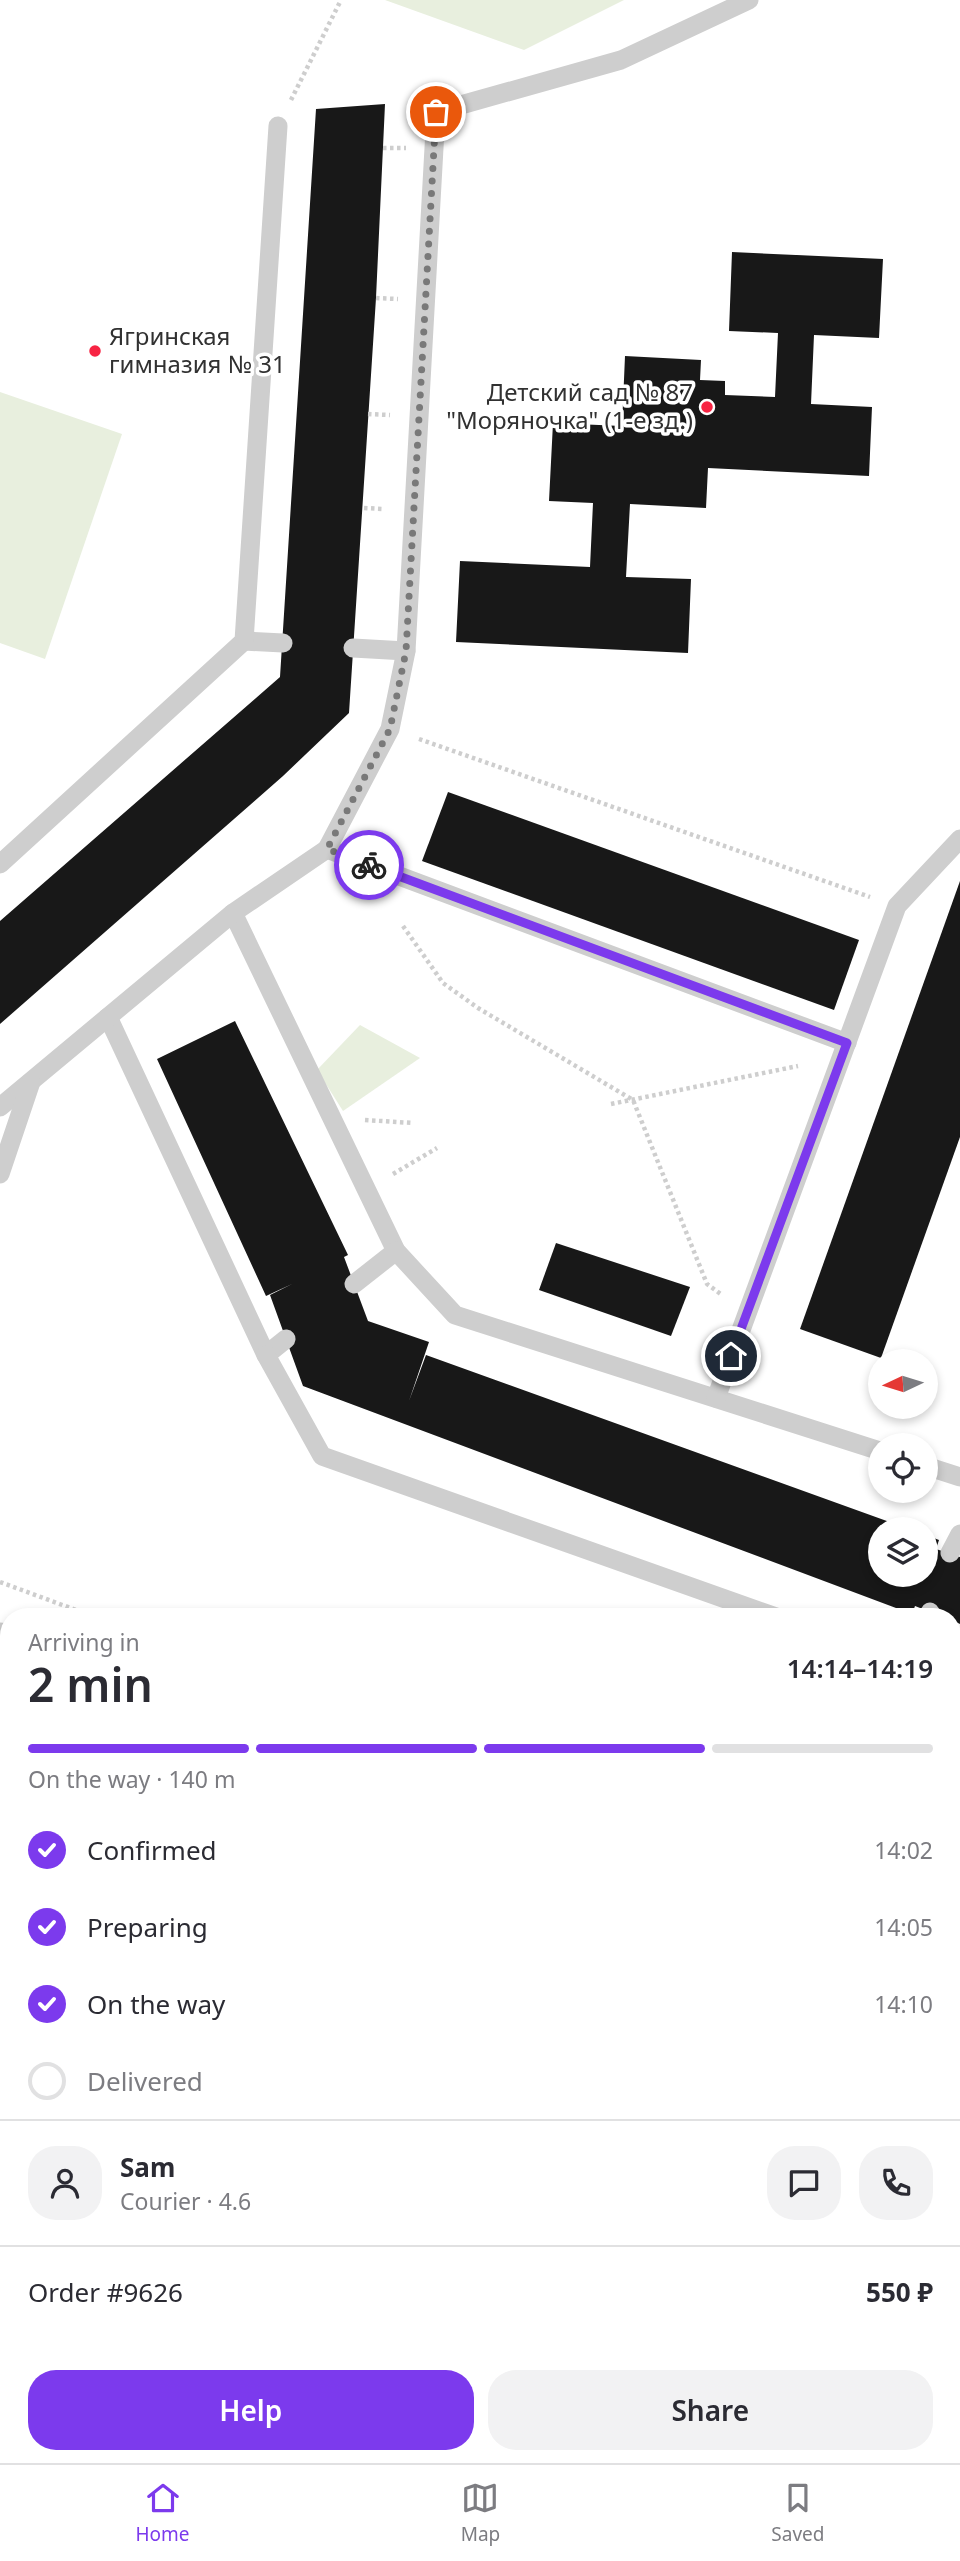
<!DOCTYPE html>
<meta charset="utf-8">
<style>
:root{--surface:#fff;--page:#f2f2f3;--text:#2b2b33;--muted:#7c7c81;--line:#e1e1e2;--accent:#7c3aed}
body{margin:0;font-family:"Noto Sans",sans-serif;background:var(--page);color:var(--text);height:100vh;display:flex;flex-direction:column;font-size:26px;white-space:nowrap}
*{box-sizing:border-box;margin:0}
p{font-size:23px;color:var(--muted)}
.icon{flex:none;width:38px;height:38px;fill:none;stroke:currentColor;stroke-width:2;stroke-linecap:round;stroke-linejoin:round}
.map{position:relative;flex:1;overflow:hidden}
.sheet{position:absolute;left:0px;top:1608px;width:961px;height:856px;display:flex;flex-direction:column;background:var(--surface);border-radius:28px 28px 0 0;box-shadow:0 4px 10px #0003}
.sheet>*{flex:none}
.needle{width:46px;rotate:266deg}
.controls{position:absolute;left:868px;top:1349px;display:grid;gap:14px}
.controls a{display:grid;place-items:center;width:70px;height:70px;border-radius:50%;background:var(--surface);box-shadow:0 4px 10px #0003;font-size:35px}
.pin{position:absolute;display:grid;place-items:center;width:60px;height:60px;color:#fff;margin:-30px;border:4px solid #fff;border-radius:50%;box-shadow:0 2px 7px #0007}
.courier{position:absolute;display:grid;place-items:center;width:70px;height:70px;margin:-35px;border:5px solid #7c3aed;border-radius:50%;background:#fff;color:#222;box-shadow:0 2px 9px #0007}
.head em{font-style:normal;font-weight:600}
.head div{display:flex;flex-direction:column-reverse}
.head{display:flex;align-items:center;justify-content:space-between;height:119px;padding:0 28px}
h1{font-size:46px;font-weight:600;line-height:52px}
.bar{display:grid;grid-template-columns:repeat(4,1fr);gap:10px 7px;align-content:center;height:84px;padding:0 28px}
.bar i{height:9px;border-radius:5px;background:var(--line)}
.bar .active{background:var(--accent)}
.bar p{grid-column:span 4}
.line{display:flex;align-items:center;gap:18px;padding:0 28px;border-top:2px solid var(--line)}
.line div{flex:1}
.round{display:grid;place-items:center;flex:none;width:74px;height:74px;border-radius:28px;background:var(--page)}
ol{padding:0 28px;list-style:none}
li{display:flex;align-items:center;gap:21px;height:77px}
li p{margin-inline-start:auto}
li .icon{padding:7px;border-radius:50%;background:var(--accent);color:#fff;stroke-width:4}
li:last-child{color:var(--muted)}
li i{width:38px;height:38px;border:4px solid var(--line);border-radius:50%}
.cta{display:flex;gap:14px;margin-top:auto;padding:14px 28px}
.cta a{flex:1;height:80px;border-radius:28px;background:var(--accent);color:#fff;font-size:28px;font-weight:600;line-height:80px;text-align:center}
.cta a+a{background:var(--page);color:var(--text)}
.dock{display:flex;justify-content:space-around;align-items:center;height:98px;border-top:2px solid var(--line);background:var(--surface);font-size:19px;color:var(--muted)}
.dock a{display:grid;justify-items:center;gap:4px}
.dock .active{color:var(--accent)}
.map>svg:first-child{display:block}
.green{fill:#e8efde}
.water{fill:#c9e4f0}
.building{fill:#181818}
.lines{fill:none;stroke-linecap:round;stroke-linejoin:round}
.path{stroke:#cecece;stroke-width:4.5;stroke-dasharray:3.5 3.5;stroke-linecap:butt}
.lane{stroke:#cecece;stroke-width:19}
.street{stroke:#cecece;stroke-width:37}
.done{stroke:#797979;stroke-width:7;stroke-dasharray:0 12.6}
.route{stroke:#7c3aed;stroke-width:9}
.poi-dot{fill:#f72443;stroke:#fff;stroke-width:2.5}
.labels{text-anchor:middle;stroke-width:7;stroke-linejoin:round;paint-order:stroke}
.poi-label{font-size:24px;fill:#313131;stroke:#fff;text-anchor:start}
</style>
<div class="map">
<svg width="960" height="2463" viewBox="0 0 960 2463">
<rect width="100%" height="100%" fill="#fff"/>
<g class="green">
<path d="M385,0H624L524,50Z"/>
<path d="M0,392L122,434L45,659L0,643Z"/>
<path d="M360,1025L420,1058L343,1111L317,1070Z"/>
<path d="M0,1699L9,1703V1967L0,1964Z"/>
<path d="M952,2077L960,2080V2446L952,2443Z"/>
</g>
<path class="water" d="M0,2378L9,2382V2455H176L193,2463H0Z"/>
<g class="building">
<path d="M385,104L376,298L349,713L283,776L0,1024V921L280,677L316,109Z"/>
<path d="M732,252L883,259L879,338L814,335L811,404L872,407L869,476L708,468L706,508L630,504L626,577L691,579L688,653L456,642L460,561L590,567L593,503L549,501L553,423L622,426L625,356L701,360L700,380L725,381V395L775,397L778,333L729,331Z"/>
<path d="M448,792L859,940L834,1010L422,861Z"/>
<path d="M960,881V1137L881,1358L800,1329Z"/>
<path d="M235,1021L348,1255L344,1257L368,1321L429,1342L409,1401L426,1355L909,1529L880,1530V1575H926V1535L939,1540L936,1549L960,1557V1624L952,1620V1617H943L915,1606L912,1614L303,1386L270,1295L292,1284L266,1296L157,1059Z"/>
<path d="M556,1243L690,1287L671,1336L539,1290Z"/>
</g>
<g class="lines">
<g class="path">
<path d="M291,100L341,0"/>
<path d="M383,148H406"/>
<path d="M376,298L398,299"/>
<path d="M368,414L390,415"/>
<path d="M364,508L383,509"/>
<path d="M419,739L870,897"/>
<path d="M403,926L443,983L478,1008L633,1100L707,1284L722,1295"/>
<path d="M611,1104L798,1066"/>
<path d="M365,1120L413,1123"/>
<path d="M393,1174L437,1148"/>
<path d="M0,1582L95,1617"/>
</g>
<g class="lane">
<path d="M749,0L621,60L436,112L406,651L390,729L327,849L847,1043"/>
<path d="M244,641L283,643"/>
<path d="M353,648L406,651"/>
<path d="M0,864L244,641L278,126"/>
<path d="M233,913L396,1251L455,1315L880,1451"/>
<path d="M108,1017L266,1355L286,1339"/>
<path d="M0,1107L233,913L327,849"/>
<path d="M0,1174L31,1082"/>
<path d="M354,1284L396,1251"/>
<path d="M266,1355L322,1456L776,1617"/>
<path d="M716,1398L897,906L960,839"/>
<path d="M926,1466L960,1477"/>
<path d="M950,1553L960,1534"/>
<path d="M928,1617L930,1612"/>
<path d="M952,1719L960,1721"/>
</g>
<g class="street">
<path d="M0,1641L9,1644"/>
<path d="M952,1991L960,1994"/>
</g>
</g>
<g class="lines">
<path class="done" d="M369,865L327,849L390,729L406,651L436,112"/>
<path class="route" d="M369,865L847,1043L731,1356"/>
</g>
<g class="poi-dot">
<circle cx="95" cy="351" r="7"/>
<circle cx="707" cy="407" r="7"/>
</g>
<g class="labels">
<g class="poi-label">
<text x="109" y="345">Ягринская<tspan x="109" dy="28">гимназия № 31</tspan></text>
<text x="693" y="401" text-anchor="end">Детский сад № 87<tspan x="693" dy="28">"Моряночка" (1-е зд.)</tspan></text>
</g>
</g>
</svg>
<div class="controls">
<a><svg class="needle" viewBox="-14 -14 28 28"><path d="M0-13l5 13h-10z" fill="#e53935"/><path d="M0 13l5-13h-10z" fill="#7c7c81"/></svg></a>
<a><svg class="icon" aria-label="locate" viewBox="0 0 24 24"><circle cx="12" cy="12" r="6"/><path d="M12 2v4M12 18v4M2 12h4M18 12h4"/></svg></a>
<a><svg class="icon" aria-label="layers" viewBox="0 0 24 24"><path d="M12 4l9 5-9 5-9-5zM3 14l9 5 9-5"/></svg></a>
</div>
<div class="pin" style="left:436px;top:112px;background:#ea580c"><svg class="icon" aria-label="bag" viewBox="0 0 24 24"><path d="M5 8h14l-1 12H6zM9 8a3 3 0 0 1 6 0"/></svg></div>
<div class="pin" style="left:731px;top:1356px;background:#1f2937"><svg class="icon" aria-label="home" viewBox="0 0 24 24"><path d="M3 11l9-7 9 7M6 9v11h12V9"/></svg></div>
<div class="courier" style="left:369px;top:865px"><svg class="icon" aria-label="bike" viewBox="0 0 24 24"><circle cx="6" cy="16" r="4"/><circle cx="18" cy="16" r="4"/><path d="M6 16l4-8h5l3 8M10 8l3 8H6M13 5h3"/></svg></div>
<section class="sheet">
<div class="head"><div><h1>2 min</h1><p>Arriving in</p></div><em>14:14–14:19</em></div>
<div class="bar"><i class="active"></i><i class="active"></i><i class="active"></i><i></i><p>On the way · 140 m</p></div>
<ol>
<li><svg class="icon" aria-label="check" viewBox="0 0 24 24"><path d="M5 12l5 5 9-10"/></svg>Confirmed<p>14:02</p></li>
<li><svg class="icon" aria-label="check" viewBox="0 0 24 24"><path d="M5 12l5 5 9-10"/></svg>Preparing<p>14:05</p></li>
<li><svg class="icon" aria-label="check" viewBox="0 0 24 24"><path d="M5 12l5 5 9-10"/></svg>On the way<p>14:10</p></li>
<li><i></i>Delivered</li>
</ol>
<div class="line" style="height:126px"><a class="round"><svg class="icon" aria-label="person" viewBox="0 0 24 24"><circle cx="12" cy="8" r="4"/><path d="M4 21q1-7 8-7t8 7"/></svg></a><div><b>Sam</b><p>Courier · 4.6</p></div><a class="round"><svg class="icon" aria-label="chat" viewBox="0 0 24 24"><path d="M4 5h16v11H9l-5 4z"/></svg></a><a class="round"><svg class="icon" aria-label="phone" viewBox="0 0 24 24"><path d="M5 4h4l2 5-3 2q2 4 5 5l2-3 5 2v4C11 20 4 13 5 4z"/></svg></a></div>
<div class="line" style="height:91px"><div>Order #9626</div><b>550 ₽</b></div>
<div class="cta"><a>Help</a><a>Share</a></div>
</section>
</div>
<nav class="dock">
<a class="active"><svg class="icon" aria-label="home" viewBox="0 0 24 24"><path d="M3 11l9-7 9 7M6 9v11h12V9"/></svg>Home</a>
<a><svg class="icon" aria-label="map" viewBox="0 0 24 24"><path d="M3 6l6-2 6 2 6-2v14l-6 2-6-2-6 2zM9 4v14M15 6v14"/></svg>Map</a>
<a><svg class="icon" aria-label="saved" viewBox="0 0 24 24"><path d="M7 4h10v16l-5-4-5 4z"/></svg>Saved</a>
</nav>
